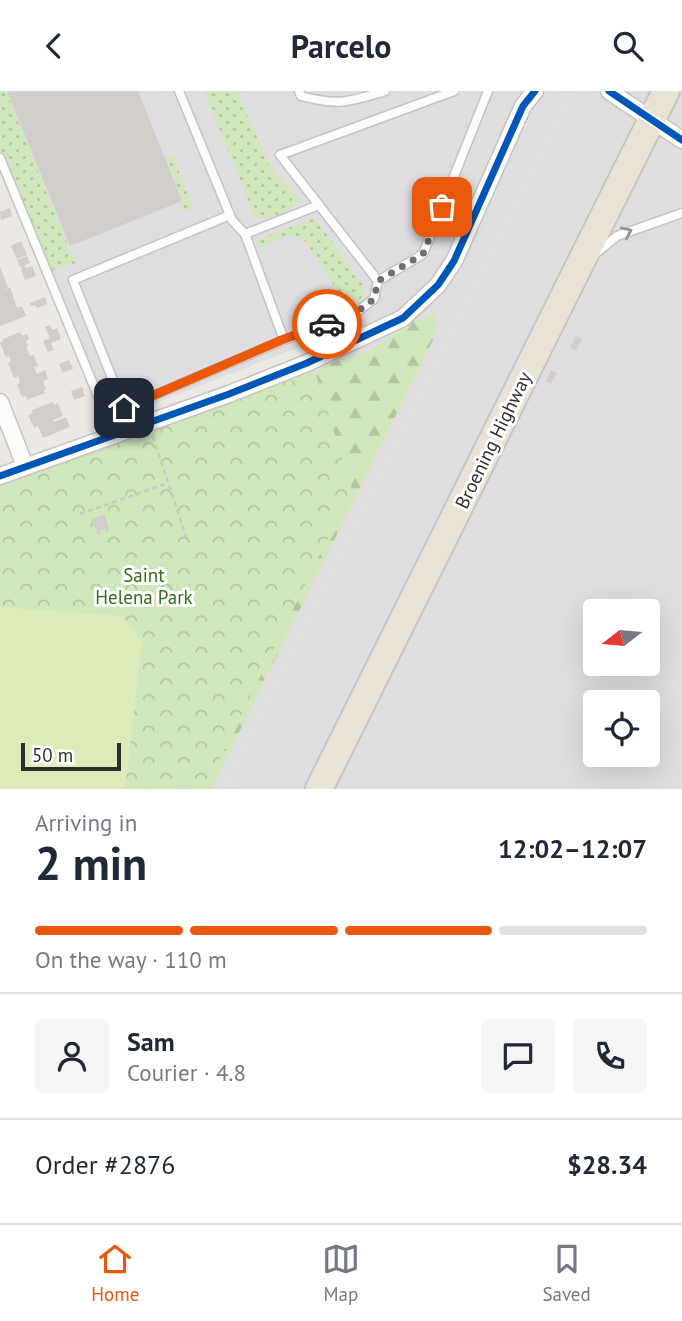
<!DOCTYPE html>
<meta charset="utf-8">
<style>
:root{--surface:#fff;--page:#f6f6f7;--text:#1f2937;--muted:#747a83;--line:#e0e1e3;--accent:#ea580c}
body{margin:0;font-family:"PT Sans",sans-serif;background:var(--page);color:var(--text);height:100vh;display:flex;flex-direction:column;font-size:26px;white-space:nowrap}
*{box-sizing:border-box;margin:0}
p{font-size:23px;color:var(--muted)}
.icon{flex:none;width:38px;height:38px;fill:none;stroke:currentColor;stroke-width:2;stroke-linecap:round;stroke-linejoin:round}
.map{position:relative;height:698px;overflow:hidden}
.panel{display:flex;flex-direction:column;background:var(--surface);flex:1}
.panel>*{flex:none}
.needle{width:46px;rotate:254deg}
.fabs{position:absolute;left:583px;top:508px;display:grid;gap:14px}
.fabs a{display:grid;place-items:center;width:77px;height:77px;border-radius:7px;background:var(--surface);box-shadow:0 7px 28px #0002;font-size:35px}
.scale{position:absolute;left:21px;bottom:18px;width:100px;box-sizing:border-box;padding-left:7px;border:4px solid #2e2e2e;border-top:0;font-size:19px;line-height:24px;white-space:nowrap;color:#2e2e2e;-webkit-text-stroke:5px #fff;paint-order:stroke}
.pin{position:absolute;display:grid;place-items:center;width:60px;height:60px;color:#fff;margin:-30px;border-radius:14px;box-shadow:0 4px 10px #0006}
.courier{position:absolute;display:grid;place-items:center;width:70px;height:70px;margin:-35px;border:5px solid #ea580c;border-radius:50%;background:#fff;color:#222;box-shadow:0 2px 9px #0007}
.overview em{font-style:normal;font-weight:800}
.overview div{display:flex;flex-direction:column-reverse}
.overview{display:flex;align-items:center;justify-content:space-between;height:119px;padding:0 35px}
h1{font-size:46px;font-weight:800;line-height:52px}
.bar{display:grid;grid-template-columns:repeat(4,1fr);gap:10px 7px;align-content:center;height:84px;padding:0 35px}
.bar i{height:9px;border-radius:5px;background:var(--line)}
.bar .active{background:var(--accent)}
.bar p{grid-column:span 4}
.line{display:flex;align-items:center;gap:18px;padding:0 35px;border-top:2px solid var(--line)}
.line div{flex:1}
.round{display:grid;place-items:center;flex:none;width:74px;height:74px;border-radius:7px;background:var(--page)}
header{display:flex;justify-content:space-between;align-items:center;height:91px;padding:0 35px;background:var(--surface);font-size:32px;font-weight:800}
.tab-bar{display:flex;justify-content:space-around;align-items:center;height:98px;border-top:2px solid var(--line);background:var(--surface);font-size:19px;color:var(--muted)}
.tab-bar a{display:grid;justify-items:center;gap:4px}
.tab-bar .active{color:var(--accent)}
.map>svg:first-child{display:block}
.industrial{fill:#dfdddf;fill-rule:evenodd}
.grass{fill:url(#grass-dots)}
.forest{fill:url(#forest-firs)}
.park{fill:url(#park-crowns)}
.pitch{fill:#dcebba}
.building{fill:#d1ceca}
.lines{fill:none;stroke-linecap:round;stroke-linejoin:round}
.service-casing{stroke:#c5c4c5;stroke-width:11}
.minor-casing{stroke:#c5c4c5;stroke-width:19}
.primary-casing{stroke:#c6c5c4;stroke-width:30}
.path{stroke:#c9c9c8;stroke-width:2.5;stroke-dasharray:5 3.5;stroke-linecap:butt}
.service{stroke:#fcfcfb;stroke-width:8}
.minor{stroke:#fcfcfb;stroke-width:16}
.primary{stroke:#e9e3d5;stroke-width:26}
.rail{stroke:#dfdfe1;stroke-width:4.5}
.cycleway-casing{stroke:#fff;stroke-width:11}
.cycleway{stroke:#0057b8;stroke-width:7}
.oneway{stroke:#959594}
.done{stroke:#706f6e;stroke-width:7;stroke-dasharray:0 12.6}
.route{stroke:#ea580c;stroke-width:9}
.labels{text-anchor:middle;stroke-width:6;stroke-linejoin:round;paint-order:stroke}
.street-label{font-size:19px;fill:#2e2e2e;stroke:#fff}
.park-label{font-size:19px;fill:#2f7018;stroke:#fff}
</style>
<header><svg class="icon" aria-label="back" viewBox="0 0 24 24"><path d="M15 5l-7 7 7 7"/></svg>Parcelo<svg class="icon" aria-label="search" viewBox="0 0 24 24"><circle cx="10" cy="10" r="6"/><path d="M15 15l6 6"/></svg></header>
<div class="map">
<svg width="682" height="698" viewBox="0 0 682 698">
<defs>
<pattern id="grass-dots" width="8" height="8" patternUnits="userSpaceOnUse" patternTransform="scale(1.75)"><rect width="8" height="8" fill="#d0e7bc"/><path d="M2 2h.1M6 6h.1" fill="none" stroke="#b3c6a2" stroke-width="1.8" stroke-linecap="round"/></pattern>
<pattern id="forest-firs" width="22" height="20" patternUnits="userSpaceOnUse" patternTransform="scale(1.75)"><rect width="22" height="20" fill="#d0e7bc"/><path d="M5 1l3.5 6h-7zM16 11l3.5 6h-7z" fill="#b3c6a2"/></pattern>
<pattern id="park-crowns" width="20" height="18" patternUnits="userSpaceOnUse" patternTransform="scale(1.75)"><rect width="20" height="18" fill="#d0e7bc"/><path d="M2 6a3 3 0 1 1 6 0M12 15a3 3 0 1 1 6 0" fill="none" stroke="#b3c6a2"/></pattern>
</defs>
<rect width="100%" height="100%" fill="#ece8e4"/>
<path class="industrial" d="M0,0H682V698H205L314,278L304,254L112,329L0,49ZM595,520H648V572H595ZM595,611H648V663H595Z"/>
<g class="grass">
<path d="M0,0H6L72,165H74L76,172L48,180L0,61Z"/>
<path d="M204,0H237L270,76L299,108L298,113L278,124L263,128L254,123Z"/>
<path d="M165,65H173L193,117L183,121L180,112L182,110Z"/>
<path d="M315,127L365,197C360,218 351,218 332,225L328,221L336,213L339,202L305,150C290,140 274,150 259,158L256,149Z"/>
</g>
<path class="forest" d="M433,222L437,230L433,249L211,698H150L307,299L322,276L348,265L367,261L415,229L425,227Z"/>
<path class="park" d="M314,278L352,398L205,698H0V395Z"/>
<path class="pitch" d="M0,516L122,525L142,550L125,698H0Z"/>
<g class="building">
<path d="M7,0H138L182,110L70,155Z"/>
<path d="M10,117L12,125L1,129L0,121Z"/>
<path d="M21,150L27,164L17,168L11,155Z"/>
<path d="M27,165L30,172L25,174L26,177L32,175L36,185L25,189L21,179L22,178L21,176H20L17,169Z"/>
<path d="M0,176L8,196L4,199L10,196L17,217L22,215L26,225L0,235Z"/>
<path d="M45,206L47,213L37,217L35,214L31,215L30,212Z"/>
<path d="M50,234L53,239L57,237L61,248L51,252L54,259L48,261L43,250L50,247L45,236Z"/>
<path d="M20,241L22,245L27,243L29,248L26,250L28,256H26L30,265L34,264L36,270L38,275L34,276L37,283L45,279L48,288L43,290L46,298L44,299L45,302L27,309L26,305L22,306L17,294L20,292L18,285L14,287L8,272L11,270L9,265L6,266L0,252L3,250V248Z"/>
<path d="M576,245L582,248L576,260L570,257Z"/>
<path d="M69,269L73,278L63,282L59,273Z"/>
<path d="M551,279L557,282L551,293L546,290Z"/>
<path d="M82,296L85,305L74,309L71,300Z"/>
<path d="M53,311L54,314L58,312L63,325L53,329L54,331L66,326L70,336L43,347L38,335L34,337L28,324L33,322L32,319Z"/>
<path d="M105,423L109,440L106,441L105,438L100,440L101,443L98,444L91,428Z"/>
</g>
<g class="lines">
<defs>
<g id="service">
<path d="M179,0L232,129L245,143L284,249L350,226L374,208L378,190L280,64L454,0"/>
<path d="M299,0L301,5C338,15 349,11 385,0"/>
<path d="M0,67L114,344"/>
<path d="M230,124L73,189L124,317L284,249"/>
<path d="M245,143L319,114"/>
<path d="M595,163L617,145L682,122"/>
<path d="M378,190L423,163L488,0"/>
</g>
<g id="minor">
<path d="M609,0L682,49"/>
<path d="M0,311L25,375"/>
<path d="M0,385L229,303L307,272L403,227L438,194L454,170L523,15L535,0"/>
</g>
<path id="primary" d="M319,698L666,0"/>
</defs>
<use href="#service" class="service-casing"/>
<use href="#minor" class="minor-casing"/>
<use href="#primary" class="primary-casing"/>
<g class="path">
<path d="M153,346L186,446"/>
<path d="M80,423L168,392"/>
</g>
<use href="#service" class="service"/>
<use href="#minor" class="minor"/>
<use href="#primary" class="primary"/>
<path class="rail" d="M225,698L572,0"/>
<defs>
<g id="cycleway">
<path d="M609,0L682,49"/>
<path d="M0,385L229,303L307,272L403,227L438,194L454,170L523,15L535,0"/>
</g>
</defs>
<use href="#cycleway" class="cycleway-casing"/>
<use href="#cycleway" class="cycleway"/>
</g>
<defs><path id="oneway-chevron" d="M-2-3.5L2.5 0L-2 3.5" fill="none" stroke-width="1.6" stroke-linecap="round" stroke-linejoin="round" transform="scale(1.75)"/></defs>
<use class="oneway" href="#oneway-chevron" transform="translate(627 141) rotate(-24)"/>
<g class="lines">
<path class="done" d="M327,233L350,226L374,208L378,190L423,163L442,116"/>
<path class="route" d="M124,317L284,248L327,233"/>
</g>
<g class="labels">
<g class="street-label">
<text transform="translate(493 349) rotate(-64)" y="7">Broening Highway</text>
</g>
<g class="park-label">
<text x="144" y="491">Saint<tspan x="144" dy="22">Helena Park</tspan></text>
</g>
</g>
</svg>
<div class="fabs">
<a><svg class="needle" viewBox="-14 -14 28 28"><path d="M0-13l5 13h-10z" fill="#e53935"/><path d="M0 13l5-13h-10z" fill="#747a83"/></svg></a>
<a><svg class="icon" aria-label="locate" viewBox="0 0 24 24"><circle cx="12" cy="12" r="6"/><path d="M12 2v4M12 18v4M2 12h4M18 12h4"/></svg></a>
</div>
<div class="scale">50 m</div>
<div class="pin" style="left:442px;top:116px;background:#ea580c"><svg class="icon" aria-label="bag" viewBox="0 0 24 24"><path d="M5 8h14l-1 12H6zM9 8a3 3 0 0 1 6 0"/></svg></div>
<div class="pin" style="left:124px;top:317px;background:#1f2937"><svg class="icon" aria-label="home" viewBox="0 0 24 24"><path d="M3 11l9-7 9 7M6 9v11h12V9"/></svg></div>
<div class="courier" style="left:327px;top:233px"><svg class="icon" aria-label="car" viewBox="0 0 24 24"><path d="M5 17H2v-5l4-1 3-4h7l3 4 3 1v5h-3M9 17h6M6 11h13"/><circle cx="7" cy="17" r="2"/><circle cx="17" cy="17" r="2"/></svg></div>
</div>
<section class="panel">
<div class="overview"><div><h1>2 min</h1><p>Arriving in</p></div><em>12:02–12:07</em></div>
<div class="bar"><i class="active"></i><i class="active"></i><i class="active"></i><i></i><p>On the way · 110 m</p></div>
<div class="line" style="height:126px"><a class="round"><svg class="icon" aria-label="person" viewBox="0 0 24 24"><circle cx="12" cy="8" r="4"/><path d="M4 21q1-7 8-7t8 7"/></svg></a><div><b>Sam</b><p>Courier · 4.8</p></div><a class="round"><svg class="icon" aria-label="chat" viewBox="0 0 24 24"><path d="M4 5h16v11H9l-5 4z"/></svg></a><a class="round"><svg class="icon" aria-label="phone" viewBox="0 0 24 24"><path d="M5 4h4l2 5-3 2q2 4 5 5l2-3 5 2v4C11 20 4 13 5 4z"/></svg></a></div>
<div class="line" style="height:91px"><div>Order #2876</div><b>$28.34</b></div>
</section>
<nav class="tab-bar">
<a class="active"><svg class="icon" aria-label="home" viewBox="0 0 24 24"><path d="M3 11l9-7 9 7M6 9v11h12V9"/></svg>Home</a>
<a><svg class="icon" aria-label="map" viewBox="0 0 24 24"><path d="M3 6l6-2 6 2 6-2v14l-6 2-6-2-6 2zM9 4v14M15 6v14"/></svg>Map</a>
<a><svg class="icon" aria-label="saved" viewBox="0 0 24 24"><path d="M7 4h10v16l-5-4-5 4z"/></svg>Saved</a>
</nav>
